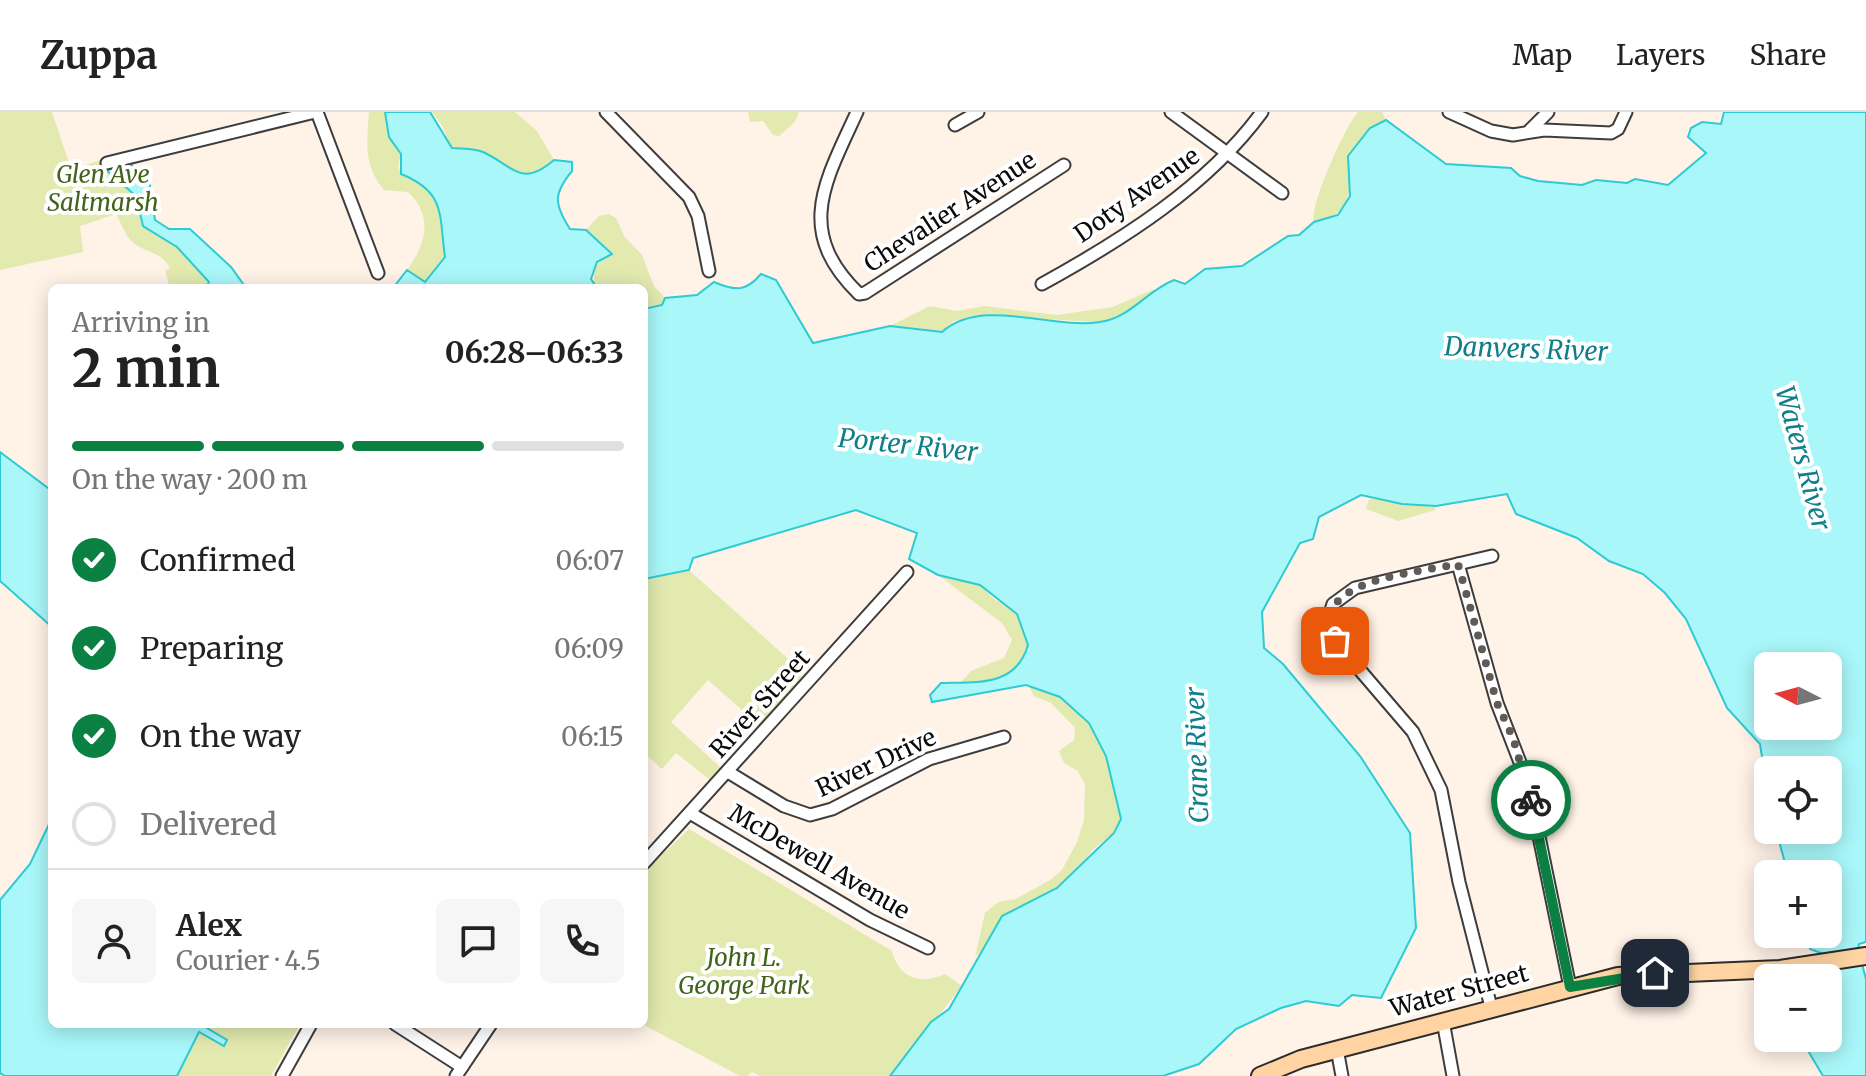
<!DOCTYPE html>
<meta charset="utf-8">
<style>
:root{--surface:#fff;--page:#f6f6f6;--text:#222;--muted:#767676;--line:#e0e0e0;--accent:#0b8043}
body{margin:0;font-family:Merriweather,serif;background:var(--page);color:var(--text);height:100vh;display:flex;flex-direction:column;font-size:30px;white-space:nowrap}
*{box-sizing:border-box;margin:0}
p{font-size:26px;color:var(--muted)}
.icon{flex:none;width:44px;height:44px;fill:none;stroke:currentColor;stroke-width:2;stroke-linecap:round;stroke-linejoin:round}
.map{position:relative;flex:1;overflow:hidden}
.drawer{position:absolute;left:48px;top:172px;width:600px;height:744px;display:flex;flex-direction:column;background:var(--surface);border-radius:12px;box-shadow:0 4px 20px #0003}
.drawer>*{flex:none}
.needle{width:52px;rotate:276deg}
.tools{position:absolute;left:1754px;top:540px;display:grid;gap:16px}
.tools a{display:grid;place-items:center;width:88px;height:88px;border-radius:12px;background:var(--surface);box-shadow:0 4px 20px #0003;font-size:40px}
.pin{position:absolute;display:grid;place-items:center;width:68px;height:68px;color:#fff;margin:-34px;border-radius:16px;box-shadow:0 4px 12px #0006}
.courier{position:absolute;display:grid;place-items:center;width:80px;height:80px;margin:-40px;border:6px solid #0b8043;border-radius:50%;background:#fff;color:#222;box-shadow:0 2px 10px #0007}
.overview em{font-style:normal;font-weight:700}
.overview div{display:flex;flex-direction:column-reverse}
.overview{display:flex;align-items:center;justify-content:space-between;height:136px;padding:0 24px}
h1{font-size:52px;font-weight:700;line-height:60px}
.bar{display:grid;grid-template-columns:repeat(4,1fr);gap:12px 8px;align-content:center;height:96px;padding:0 24px}
.bar i{height:10px;border-radius:6px;background:var(--line)}
.bar .selected{background:var(--accent)}
.bar p{grid-column:span 4}
.line{display:flex;align-items:center;gap:20px;padding:0 24px;border-top:2px solid var(--line)}
.line div{flex:1}
.round{display:grid;place-items:center;flex:none;width:84px;height:84px;border-radius:12px;background:var(--page)}
ol{padding:0 24px;list-style:none}
li{display:flex;align-items:center;gap:24px;height:88px}
li p{margin-inline-start:auto}
li .icon{padding:8px;border-radius:50%;background:var(--accent);color:#fff;stroke-width:4}
li:last-child{color:var(--muted)}
li i{width:44px;height:44px;border:4px solid var(--line);border-radius:50%}
header{display:flex;align-items:center;gap:48px;box-sizing:border-box;height:112px;padding:0 40px;background:var(--surface);border-bottom:2px solid var(--line)}
header strong{font-size:38px}
nav{display:flex;gap:44px;margin-inline-start:auto;font-size:28px}
.map>svg:first-child{display:block}
.green{fill:#e2eab0}
.water{fill:#a9f7f9;stroke:#2dcbd3;stroke-width:2;fill-rule:evenodd}
.lines{fill:none;stroke-linecap:round;stroke-linejoin:round}
.minor-casing{stroke:#3d3d3d;stroke-width:15}
.secondary-casing{stroke:#2c2c2c;stroke-width:20}
.minor{stroke:#fff;stroke-width:11}
.secondary{stroke:#ffd4a2;stroke-width:16}
.done{stroke:#605b57;stroke-width:8;stroke-dasharray:0 14.4}
.route{stroke:#0b8043;stroke-width:10}
.labels{text-anchor:middle;stroke-width:8;stroke-linejoin:round;paint-order:stroke}
.park-label{font-size:24px;font-style:italic;fill:#426319;stroke:#fff}
.street-label{font-size:24px;fill:#0a0a0a;stroke:#fff}
.water-label{font-size:26px;font-style:italic;fill:#0f808b;stroke:#fff}
</style>
<header>
<strong>Zuppa</strong>
<nav><a>Map</a><a>Layers</a><a>Share</a></nav>
</header>
<div class="map">
<svg width="1866" height="964" viewBox="0 0 1866 964">
<rect width="100%" height="100%" fill="#fff2e7"/>
<g class="green">
<path d="M0,0H52L71,57L126,41L132,79L143,114L177,135L206,166L209,176H170L165,159L170,156C161,140 151,142 138,134C126,128 122,112 116,102L80,114L83,140L0,158Z"/>
<path d="M369,0H385L389,25L401,42L398,54L401,62L418,69L437,87L445,145L433,165L425,170L407,158C426,132 434,105 408,80L384,78C363,53 367,30 369,0Z"/>
<path d="M432,0H515L537,19L554,48C527,83 508,49 481,39C470,35 461,38 450,35L443,15Z"/>
<path d="M748,0H799L795,10L779,24L773,23L763,9L750,10Z"/>
<path d="M1358,0H1382L1386,8C1328,26 1377,102 1314,110C1309,94 1346,13 1358,0Z"/>
<path d="M609,102L616,106L624,124L642,143L654,174L665,186L662,193L644,197V176H594V155L612,142L586,118L599,104Z"/>
<path d="M1154,177L1153,182L1136,197L1100,210L982,204L954,209L942,220L890,214L930,194L957,199L985,194L1057,203L1113,195Z"/>
<path d="M1369,387C1392,387 1413,393 1436,394L1435,398L1398,409L1366,397Z"/>
<path d="M689,458L805,562L759,613L708,568L671,610L721,656L710,668L676,641L662,657L644,641V467Z"/>
<path d="M938,463C955,464 965,469 980,473L995,488L1008,493L1017,502L1028,533C1022,560 989,581 961,570L971,559L1004,546L1012,528L1002,511Z"/>
<path d="M1029,574L1060,584L1091,614L1106,644L1121,707L1114,721L1092,738L1077,760L1057,776L1002,804L993,827L975,845L985,801L998,790L1016,787L1050,768L1062,758L1077,730L1084,708L1085,672L1078,659L1064,651L1059,639L1074,628L1075,616L1051,591L1034,584Z"/>
<path d="M689,717L892,839C899,867 921,873 945,862L962,874L891,964H760L752,960L748,964H740L642,912L644,760Z"/>
<path d="M200,912H300L271,964H177L199,920L224,933L227,927Z"/>
</g>
<g class="water">
<path d="M385,0H430L452,36C462,37 474,36 483,40C515,55 521,76 554,48L572,50V59C553,82 554,92 570,117L586,118L612,142L597,150L591,167L597,176H393L407,158L425,170L445,145C439,103 446,80 401,62V42L389,25Z"/>
<path d="M1724,0H1866V830L1859,832L1858,837L1866,867V964H1823L1801,927L1828,926V879L1833,874L1829,844L1810,837L1805,822H1828V762H1788L1776,718H1828V658H1768V683L1760,632L1727,596L1686,507L1665,481L1643,462L1609,449L1577,426L1516,402L1507,382L1436,394L1402,392L1361,383L1319,405L1313,427L1300,431L1262,500L1264,536L1283,552L1360,644L1410,721L1416,816L1381,886L1352,883L1339,894L1306,889L1281,896L1236,917L1199,952L1163,964H890L931,910L949,897L1002,804L1057,776L1114,721L1121,707L1106,644L1089,611L1060,585L1026,573L932,590L930,583L941,571C977,570 1016,575 1028,533L1017,502L980,473L938,463L909,447L917,421L856,398L693,446L689,458L644,467V197L662,193L665,186L697,183L714,170C735,179 746,180 761,162L776,168L813,231L890,214L942,220C983,184 1051,218 1100,210C1132,205 1146,179 1174,168L1185,172L1205,157L1242,154L1288,124L1299,123L1314,110L1338,103L1350,84L1348,44L1370,16L1386,8L1446,52L1511,56L1520,64L1538,69L1582,73L1596,68L1627,71L1635,67L1668,73L1706,41L1688,25L1691,16L1702,10L1721,12ZM1768,554H1828V614H1768Z"/>
<path d="M131,53L148,62L155,108L169,117H190L231,155L246,176H206L209,170L177,135L143,114L136,84L106,58Z"/>
<path d="M0,340L52,379V515L0,469Z"/>
<path d="M52,706V912H200L227,928L224,934L199,920L177,964H5L0,961V788L30,752Z"/>
</g>
<g class="lines">
<defs>
<g id="minor">
<path d="M317,0L378,161"/>
<path d="M606,0L689,85L698,104L709,159"/>
<path d="M857,0C825,70 794,119 859,182L865,181L1064,53"/>
<path d="M1171,0L1282,81"/>
<path d="M1449,0L1491,19L1513,23L1544,18L1611,21L1618,17L1626,0"/>
<path d="M955,13L978,0"/>
<path d="M1530,18L1548,0"/>
<path d="M107,51L315,0"/>
<path d="M1042,172C1122,128 1208,74 1262,0"/>
<path d="M1458,452L1497,591L1528,671L1570,875"/>
<path d="M728,660L784,694L810,703L832,697L929,647L1004,625"/>
<path d="M690,701L870,808L928,836"/>
<path d="M644,751L907,460"/>
<path d="M1491,895L1459,770L1441,678L1413,620L1335,529L1327,511L1333,492L1355,476L1492,444"/>
<path d="M1443,909L1453,964"/>
<path d="M395,912L462,955"/>
<path d="M1337,937L1342,964"/>
<path d="M282,964L311,912"/>
<path d="M456,964L491,912"/>
</g>
<path id="secondary" d="M1260,964L1301,947L1618,864L1780,857L1866,844"/>
</defs>
<use href="#minor" class="minor-casing"/>
<use href="#secondary" class="secondary-casing"/>
<use href="#minor" class="minor"/>
<use href="#secondary" class="secondary"/>
</g>
<g class="lines">
<path class="done" d="M1335,529C1302,468 1421,460 1458,452L1497,591L1513,626L1531,688"/>
<path class="route" d="M1531,688L1570,875L1655,861"/>
</g>
<g class="labels">
<g class="park-label">
<text x="103" y="71">Glen Ave<tspan x="103" dy="28">Saltmarsh</tspan></text>
<text x="744" y="854">John L.<tspan x="744" dy="28">George Park</tspan></text>
</g>
<g class="street-label">
<text transform="translate(1137 83) rotate(-35)" y="8">Doty Avenue</text>
<text transform="translate(950 100) rotate(-33)" y="8">Chevalier Avenue</text>
<text transform="translate(760 592) rotate(-48)" y="8">River Street</text>
<text transform="translate(876 651) rotate(-25)" y="8">River Drive</text>
<text transform="translate(819 750) rotate(30)" y="8">McDewell Avenue</text>
<text transform="translate(1459 879) rotate(-15)" y="8">Water Street</text>
</g>
<g class="water-label">
<text transform="translate(1526 237) rotate(2)" y="9">Danvers River</text>
<text transform="translate(908 333) rotate(6)" y="9">Porter River</text>
<text transform="translate(1803 346) rotate(75)" y="9">Waters River</text>
<text transform="translate(1197 643) rotate(-92)" y="9">Crane River</text>
</g>
</g>
</svg>
<div class="tools">
<a><svg class="needle" viewBox="-14 -14 28 28"><path d="M0-13l5 13h-10z" fill="#e53935"/><path d="M0 13l5-13h-10z" fill="#767676"/></svg></a>
<a><svg class="icon" aria-label="locate" viewBox="0 0 24 24"><circle cx="12" cy="12" r="6"/><path d="M12 2v4M12 18v4M2 12h4M18 12h4"/></svg></a>
<a>+</a>
<a>−</a>
</div>
<div class="pin" style="left:1335px;top:529px;background:#ea580c"><svg class="icon" aria-label="bag" viewBox="0 0 24 24"><path d="M5 8h14l-1 12H6zM9 8a3 3 0 0 1 6 0"/></svg></div>
<div class="pin" style="left:1655px;top:861px;background:#1f2937"><svg class="icon" aria-label="home" viewBox="0 0 24 24"><path d="M3 11l9-7 9 7M6 9v11h12V9"/></svg></div>
<div class="courier" style="left:1531px;top:688px"><svg class="icon" aria-label="bike" viewBox="0 0 24 24"><circle cx="6" cy="16" r="4"/><circle cx="18" cy="16" r="4"/><path d="M6 16l4-8h5l3 8M10 8l3 8H6M13 5h3"/></svg></div>
<section class="drawer">
<div class="overview"><div><h1>2 min</h1><p>Arriving in</p></div><em>06:28–06:33</em></div>
<div class="bar"><i class="selected"></i><i class="selected"></i><i class="selected"></i><i></i><p>On the way · 200 m</p></div>
<ol>
<li><svg class="icon" aria-label="check" viewBox="0 0 24 24"><path d="M5 12l5 5 9-10"/></svg>Confirmed<p>06:07</p></li>
<li><svg class="icon" aria-label="check" viewBox="0 0 24 24"><path d="M5 12l5 5 9-10"/></svg>Preparing<p>06:09</p></li>
<li><svg class="icon" aria-label="check" viewBox="0 0 24 24"><path d="M5 12l5 5 9-10"/></svg>On the way<p>06:15</p></li>
<li><i></i>Delivered</li>
</ol>
<div class="line" style="height:144px"><a class="round"><svg class="icon" aria-label="person" viewBox="0 0 24 24"><circle cx="12" cy="8" r="4"/><path d="M4 21q1-7 8-7t8 7"/></svg></a><div><b>Alex</b><p>Courier · 4.5</p></div><a class="round"><svg class="icon" aria-label="chat" viewBox="0 0 24 24"><path d="M4 5h16v11H9l-5 4z"/></svg></a><a class="round"><svg class="icon" aria-label="phone" viewBox="0 0 24 24"><path d="M5 4h4l2 5-3 2q2 4 5 5l2-3 5 2v4C11 20 4 13 5 4z"/></svg></a></div>
</section>
</div>
